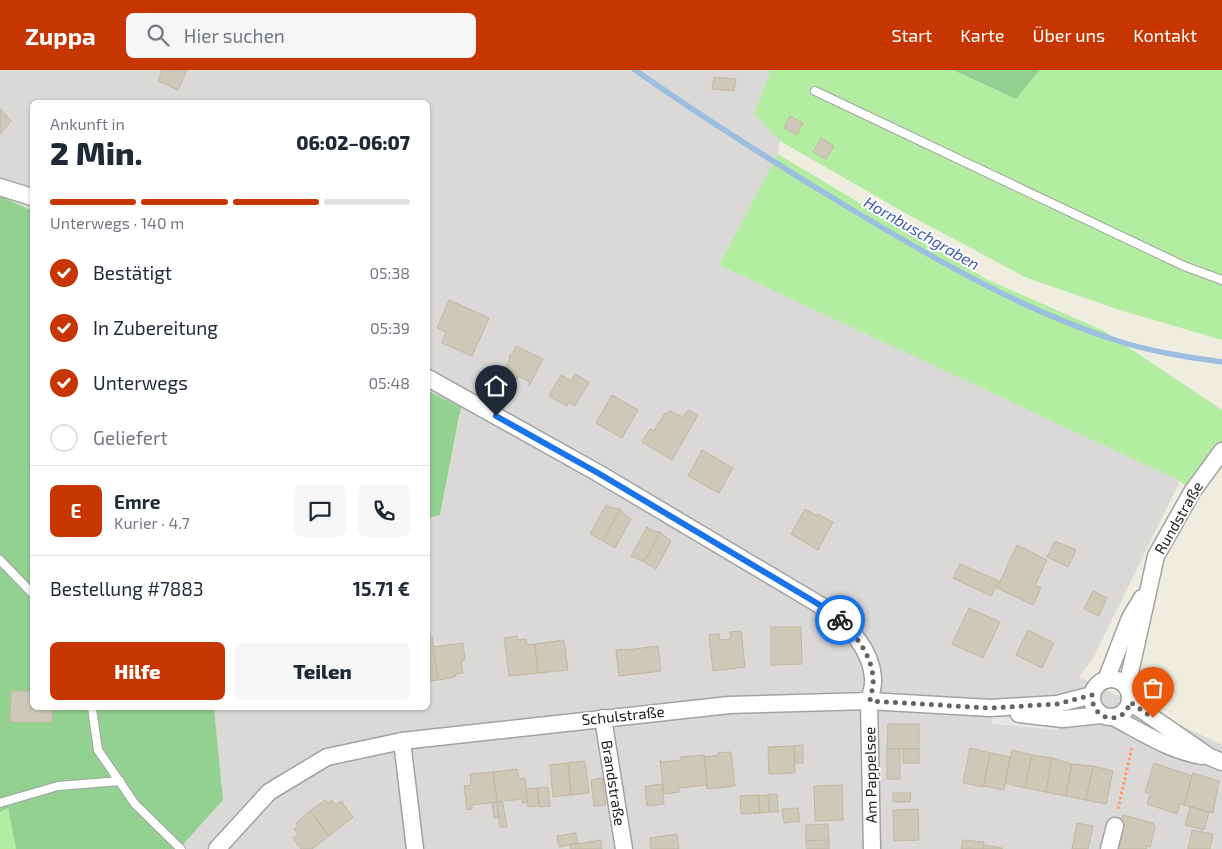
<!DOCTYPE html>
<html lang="de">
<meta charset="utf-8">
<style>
:root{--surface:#fff;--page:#f6f6f7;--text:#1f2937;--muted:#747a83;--line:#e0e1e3;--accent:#c73500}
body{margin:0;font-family:"Exo 2",sans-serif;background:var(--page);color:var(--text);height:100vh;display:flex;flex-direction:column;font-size:19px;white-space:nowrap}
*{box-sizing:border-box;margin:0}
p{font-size:16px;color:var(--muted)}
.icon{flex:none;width:28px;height:28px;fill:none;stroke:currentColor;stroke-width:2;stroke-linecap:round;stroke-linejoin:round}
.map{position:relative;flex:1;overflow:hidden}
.panel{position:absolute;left:30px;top:30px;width:400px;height:610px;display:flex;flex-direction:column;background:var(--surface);border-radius:8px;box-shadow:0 1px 4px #0004}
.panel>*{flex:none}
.pin{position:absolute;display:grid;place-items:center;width:42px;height:42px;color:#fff;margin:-51px -21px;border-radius:50% 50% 50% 0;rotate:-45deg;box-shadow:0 0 5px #0007}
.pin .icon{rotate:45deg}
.courier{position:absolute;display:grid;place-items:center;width:50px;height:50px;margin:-25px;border:4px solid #1a73e8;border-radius:50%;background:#fff;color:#222;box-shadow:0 1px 6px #0007}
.head em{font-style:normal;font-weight:800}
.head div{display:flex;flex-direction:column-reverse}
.head{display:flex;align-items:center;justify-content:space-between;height:85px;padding:0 20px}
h1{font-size:32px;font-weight:800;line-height:38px}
.bar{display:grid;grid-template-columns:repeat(4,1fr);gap:8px 5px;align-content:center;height:60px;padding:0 20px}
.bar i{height:6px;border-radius:4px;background:var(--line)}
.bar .active{background:var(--accent)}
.bar p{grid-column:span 4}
.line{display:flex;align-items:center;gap:12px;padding:0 20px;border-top:1px solid var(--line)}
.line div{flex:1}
.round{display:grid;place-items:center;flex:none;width:52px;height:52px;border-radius:8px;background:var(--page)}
ol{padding:0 20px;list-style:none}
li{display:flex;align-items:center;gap:15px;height:55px}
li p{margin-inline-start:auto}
li .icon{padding:5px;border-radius:50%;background:var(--accent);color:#fff;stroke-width:4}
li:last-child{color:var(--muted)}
li i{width:28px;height:28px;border:2px solid var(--line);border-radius:50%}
.cta{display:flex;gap:10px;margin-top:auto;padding:10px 20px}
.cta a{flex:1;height:58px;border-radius:8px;background:var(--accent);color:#fff;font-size:20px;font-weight:800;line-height:58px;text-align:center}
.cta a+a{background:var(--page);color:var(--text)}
header{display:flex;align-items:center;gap:30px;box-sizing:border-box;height:70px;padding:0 25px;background:var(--accent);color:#fff}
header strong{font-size:24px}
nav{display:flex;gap:28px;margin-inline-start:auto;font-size:18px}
.search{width:350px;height:45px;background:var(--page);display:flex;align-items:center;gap:12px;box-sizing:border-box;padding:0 18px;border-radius:8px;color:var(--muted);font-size:19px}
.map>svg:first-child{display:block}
.residential{fill:#dad9d8}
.grass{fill:#b2eda1}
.forest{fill:#93d191}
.parking{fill:#e7e7e7}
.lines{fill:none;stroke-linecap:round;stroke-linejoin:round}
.stream{stroke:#9cbee0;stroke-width:5.5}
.building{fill:#cec8b9;stroke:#c0b7a1}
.lane-casing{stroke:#a2a2a2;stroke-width:10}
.street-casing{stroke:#a2a2a2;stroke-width:19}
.path{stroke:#ff9b60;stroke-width:3;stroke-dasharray:2.5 2.5;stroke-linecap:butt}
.lane{stroke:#fff;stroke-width:8}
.street{stroke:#fff;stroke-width:16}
.done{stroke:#656460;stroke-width:5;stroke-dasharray:0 9}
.route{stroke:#1a73e8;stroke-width:6}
.labels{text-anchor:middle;stroke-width:4;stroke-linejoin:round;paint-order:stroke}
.street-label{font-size:15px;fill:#1b1b1b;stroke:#fff}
.water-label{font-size:16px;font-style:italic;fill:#425cb1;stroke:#fff}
</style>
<header>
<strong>Zuppa</strong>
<div class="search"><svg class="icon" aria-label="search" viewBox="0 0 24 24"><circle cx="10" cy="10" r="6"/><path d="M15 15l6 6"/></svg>Hier suchen</div>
<nav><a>Start</a><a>Karte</a><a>Über uns</a><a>Kontakt</a></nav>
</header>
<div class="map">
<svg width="1222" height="779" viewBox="0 0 1222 779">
<rect width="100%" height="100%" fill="#eeede0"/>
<path class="residential" d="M0,0H771L754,44L780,71L778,84L719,195L1180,411L1093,588L1079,607L1222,675V779H179L223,730L214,638H428V448L440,445L460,345L428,328V32H32V141L0,126Z"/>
<g class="grass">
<path d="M771,0H953L1016,29L1040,0H1222V270L1123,241L1027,208L907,144L780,71L754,44Z"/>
<path d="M778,84L988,210L1104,261L1222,340V381L1192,422L1180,411L719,195Z"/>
<path d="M8,738L16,779H0V742Z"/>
</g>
<g class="forest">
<path d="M953,0H1040L1016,29Z"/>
<path d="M0,126L32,141V638H214L223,730L179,779H16L8,738L0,742Z"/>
<path d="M428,321L461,337L440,445L428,448Z"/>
</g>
<path class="parking" d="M992,647L1059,653L1058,660L992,654Z"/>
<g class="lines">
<path class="stream" d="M635,0C705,49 778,95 851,139C936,190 1024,241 1118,271C1152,282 1187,287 1222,292"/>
</g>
<g class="building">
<path d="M162,0H187L178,20L158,11Z"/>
<path d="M714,7L736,9L734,21L712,19Z"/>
<path d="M0,38L11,51L0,65Z"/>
<path d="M790,46L803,53L797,65L784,58Z"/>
<path d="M821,68L834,76L826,89L813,82Z"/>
<path d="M449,230L489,248L472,286L442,273L446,262L437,258Z"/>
<path d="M516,276L543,289L529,316L530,312L518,306L517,309L503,303L510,288L509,287L511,284H512Z"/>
<path d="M575,304L589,312L575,336L569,332L567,336L549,326L561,305L571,311Z"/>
<path d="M612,325L638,340L622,368L596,353Z"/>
<path d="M688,340L698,345L672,390L642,372L650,359L654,361L665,343L668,344L670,341L683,347Z"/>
<path d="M702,380L733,398L719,423L688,406Z"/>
<path d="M606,435L612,438L620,439L603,471L590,464Z"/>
<path d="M620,439L625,445L631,449L615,478L603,471Z"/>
<path d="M805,439L817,446L818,444L833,452L818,480L791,464Z"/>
<path d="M647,457L653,461L660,462L644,492L631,486Z"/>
<path d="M660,462L671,471L656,499L644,492Z"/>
<path d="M1055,471L1076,480L1068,497L1047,487Z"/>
<path d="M1017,475L1047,490L1035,515L1041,518L1033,535L997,518Z"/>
<path d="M960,494L999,511L991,526L953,508Z"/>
<path d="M1093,521L1107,528L1099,546L1084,539Z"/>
<path d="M969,538L1000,552L983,588L952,574Z"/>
<path d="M771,557H801L802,594L771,595Z"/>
<path d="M1028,560L1054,573L1042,598L1016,585Z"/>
<path d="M741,561L745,597L713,601L709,565L719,564L720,570L731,569L730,562Z"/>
<path d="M517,566L518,570L526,569L527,575L535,574L538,603L509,606L504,568Z"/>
<path d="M432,567L438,610L428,611V568Z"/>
<path d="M564,570L568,600L538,603L535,574Z"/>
<path d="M463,573L465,590L461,591L463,603L455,604L456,606L450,608L438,610L433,577Z"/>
<path d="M658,576L661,601L619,606L616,580L627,579V580Z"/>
<path d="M11,621H32V638H52V652H10Z"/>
<path d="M888,654H919V679H887Z"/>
<path d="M803,675V693H795L794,676Z"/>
<path d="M794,676L795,703L769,704L768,677Z"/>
<path d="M970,678L990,683L983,717L963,713Z"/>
<rect x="887" y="679" width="13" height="30"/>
<rect x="903" y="679" width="16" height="14"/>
<path d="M1012,680L1032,685L1025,718L1005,713Z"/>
<path d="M731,682L735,716L708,719L704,685L705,687L718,685V683Z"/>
<path d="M990,683L1010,687L1004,720L984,716Z"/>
<path d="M704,685L707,719L706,715L679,718V722L664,724L660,690L661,692L681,690V687Z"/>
<path d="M1032,685L1052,688L1046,722L1025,718Z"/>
<path d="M1052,688L1072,694L1066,726L1046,722Z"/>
<path d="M585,691L589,723L571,725L568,693Z"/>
<path d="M568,693L571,725L553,727L550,695Z"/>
<path d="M1154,693L1192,706L1184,735L1180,734L1177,744L1147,734L1150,724L1145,722Z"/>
<path d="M1072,694L1093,696L1086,730L1066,726Z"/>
<path d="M1093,696L1113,701L1106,734L1086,730Z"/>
<path d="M517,699L519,709L525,708L528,732L522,733V729L497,732L493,702Z"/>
<path d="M493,702L497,732L472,735V739L467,740L464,716L471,715L470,704Z"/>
<path d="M1193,703L1219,711L1213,743L1184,735Z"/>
<path d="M602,708L606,735L594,736L591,710Z"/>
<path d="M662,714L664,734L647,736L645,716Z"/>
<path d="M842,715L843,750L815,751L814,716Z"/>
<path d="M548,717L550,736L540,737L537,718Z"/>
<path d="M537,718L539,736L528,737L526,719Z"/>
<path d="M893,723H911L910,732H893Z"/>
<path d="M777,724L778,742H769L768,725Z"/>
<path d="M759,725L760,743L741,744L740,726Z"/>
<path d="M768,725L769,742L760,743L759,726Z"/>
<path d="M325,730L328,733L332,730L336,735L341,731L353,747L329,766L310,741Z"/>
<path d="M497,732L499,747L494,748L492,733Z"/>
<path d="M497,732H502L503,734L507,757H500Z"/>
<path d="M1190,737L1209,742L1204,760L1185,755Z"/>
<path d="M798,738L800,751L784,753L782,739Z"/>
<path d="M918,739L919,770L894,771L893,740Z"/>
<path d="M310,741L329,766L312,779H301L293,768L298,764L294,759L298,756L296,753Z"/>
<path d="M1123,745L1153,753L1155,757L1150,777L1147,776L1146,779H1115Z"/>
<path d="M1077,753L1093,756L1088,779H1072Z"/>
<path d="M828,754L829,770L806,771V755Z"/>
<path d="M1192,760L1213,764L1210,779H1188Z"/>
<path d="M576,763L578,773L559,777L557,766Z"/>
<path d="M677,764L679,779H651L650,768Z"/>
<path d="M601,770L602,779H571L570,775Z"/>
<path d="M829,770V779H807L806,771Z"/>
<path d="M963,770L984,772L983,779H961Z"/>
<path d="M984,775L1002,778V779H983Z"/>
</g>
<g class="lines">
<defs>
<g id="lane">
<path d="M815,21L1184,196L1222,210"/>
<path d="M0,490L32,523"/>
<path d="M92,638L98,680L135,734L181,779"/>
<path d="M0,733L58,716L120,711"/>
</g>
<g id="street">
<path d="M0,117L32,127"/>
<path d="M428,308L598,403L830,541C850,559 871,579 873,608C874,615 871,624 869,631L872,779"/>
<circle cx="1111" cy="628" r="19"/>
<path d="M1106,610L1130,548L1142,528"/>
<path d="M1127,616L1156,486L1192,422L1222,381"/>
<path d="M1130,632L1210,687L1222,692"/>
<path d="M1019,644L1063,649L1101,645"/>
<path d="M1113,647C1142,662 1170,681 1202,686"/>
<path d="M603,648L624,779"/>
<path d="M402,671L415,779"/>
<path d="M217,779L269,722L327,687L402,671L729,635L869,631L990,638L1057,634L1092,625"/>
<path d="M1109,779L1115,756"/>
</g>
</defs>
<use href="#lane" class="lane-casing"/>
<use href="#street" class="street-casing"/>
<path class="path" d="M1118,739L1132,677"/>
<use href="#lane" class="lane"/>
<use href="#street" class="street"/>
</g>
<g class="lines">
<path class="done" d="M840,550C856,566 871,584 873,607C874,615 871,624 870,631L990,638L1057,634L1092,625C1091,651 1124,657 1130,632L1153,648"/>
<path class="route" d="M496,346L598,403L830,541L840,550"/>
</g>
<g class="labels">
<g class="street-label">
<text transform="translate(1179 448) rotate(-60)" y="5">Rundstraße</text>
<text transform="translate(623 646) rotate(-6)" y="5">Schulstraße</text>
<text transform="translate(871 705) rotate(-91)" y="5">Am Pappelsee</text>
<text transform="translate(613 713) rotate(81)" y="5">Brandstraße</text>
</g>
<g class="water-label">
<text transform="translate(922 163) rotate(30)" y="6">Hornbuschgraben</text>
</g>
</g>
</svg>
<div class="pin" style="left:1153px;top:648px;background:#ea580c"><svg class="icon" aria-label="bag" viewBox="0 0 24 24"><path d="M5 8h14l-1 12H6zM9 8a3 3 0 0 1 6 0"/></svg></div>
<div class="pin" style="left:496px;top:346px;background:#1f2937"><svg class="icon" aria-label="home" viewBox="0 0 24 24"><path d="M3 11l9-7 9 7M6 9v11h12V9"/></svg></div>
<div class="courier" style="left:840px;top:550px"><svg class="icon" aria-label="bike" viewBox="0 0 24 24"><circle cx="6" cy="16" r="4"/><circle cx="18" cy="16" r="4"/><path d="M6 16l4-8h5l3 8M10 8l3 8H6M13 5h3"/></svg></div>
<section class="panel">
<div class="head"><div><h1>2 Min.</h1><p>Ankunft in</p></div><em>06:02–06:07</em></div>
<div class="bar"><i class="active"></i><i class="active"></i><i class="active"></i><i></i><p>Unterwegs · 140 m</p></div>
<ol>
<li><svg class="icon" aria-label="check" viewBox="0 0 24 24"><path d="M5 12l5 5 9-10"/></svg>Bestätigt<p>05:38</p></li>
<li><svg class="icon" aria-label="check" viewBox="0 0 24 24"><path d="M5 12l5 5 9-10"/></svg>In Zubereitung<p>05:39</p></li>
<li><svg class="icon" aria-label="check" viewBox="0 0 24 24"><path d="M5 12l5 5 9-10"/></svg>Unterwegs<p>05:48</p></li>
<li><i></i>Geliefert</li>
</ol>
<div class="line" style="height:90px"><b class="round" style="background:var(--accent);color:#fff">E</b><div><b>Emre</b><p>Kurier · 4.7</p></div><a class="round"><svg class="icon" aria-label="chat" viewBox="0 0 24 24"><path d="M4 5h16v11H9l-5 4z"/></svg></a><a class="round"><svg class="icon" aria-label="phone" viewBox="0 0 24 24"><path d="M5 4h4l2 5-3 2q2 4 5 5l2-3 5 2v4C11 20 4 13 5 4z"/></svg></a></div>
<div class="line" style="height:65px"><div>Bestellung #7883</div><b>15.71 €</b></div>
<div class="cta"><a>Hilfe</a><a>Teilen</a></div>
</section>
</div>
